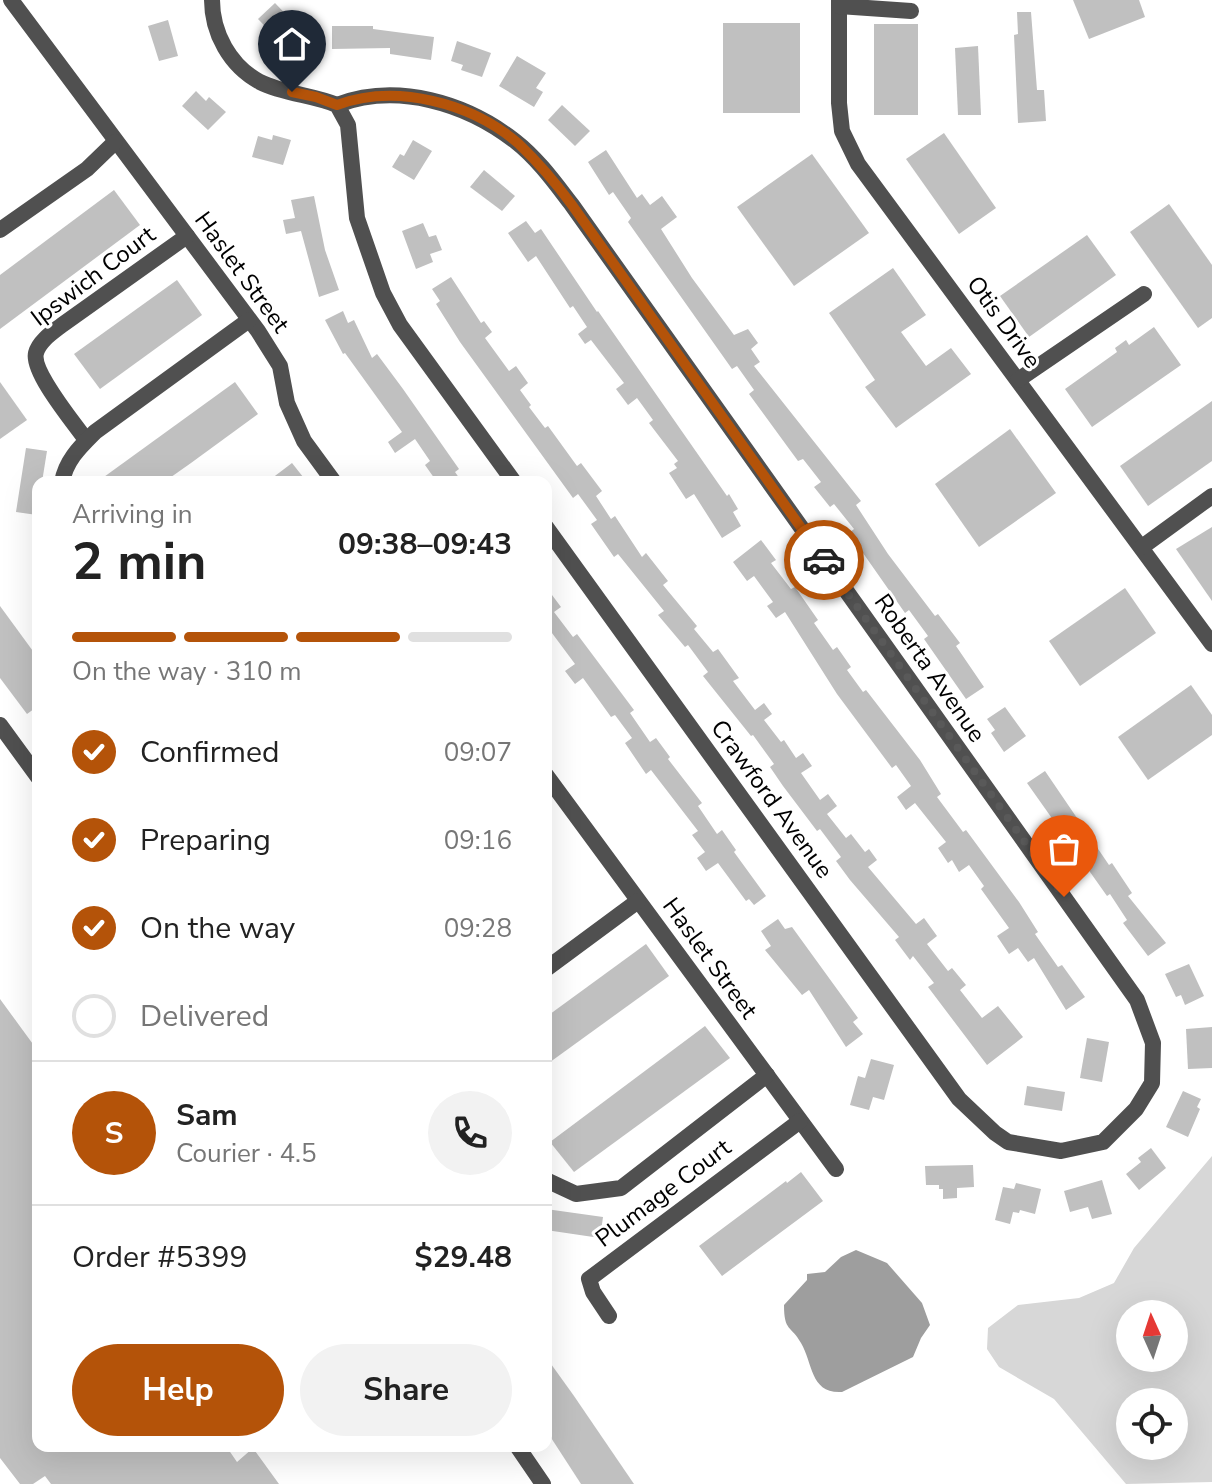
<!DOCTYPE html>
<meta charset="utf-8">
<style>
:root{--surface:#fff;--page:#f2f2f2;--text:#222;--muted:#767676;--line:#e0e0e0;--accent:#b45309}
body{margin:0;font-family:"Nunito Sans",sans-serif;background:var(--page);color:var(--text);height:100vh;display:flex;flex-direction:column;font-size:30px;white-space:nowrap}
*{box-sizing:border-box;margin:0}
p{font-size:26px;color:var(--muted)}
.icon{flex:none;width:44px;height:44px;fill:none;stroke:currentColor;stroke-width:2;stroke-linecap:round;stroke-linejoin:round}
.map{position:relative;flex:1;overflow:hidden}
.drawer{position:absolute;left:32px;top:476px;width:520px;height:976px;display:flex;flex-direction:column;background:var(--surface);border-radius:16px;box-shadow:0 8px 32px #0002}
.drawer>*{flex:none}
.needle{width:52px;rotate:357deg}
.controls{position:absolute;left:1116px;top:1300px;display:grid;gap:16px}
.controls a{display:grid;place-items:center;width:72px;height:72px;border-radius:50%;background:var(--surface);box-shadow:0 8px 32px #0002;font-size:40px}
.pin{position:absolute;display:grid;place-items:center;width:68px;height:68px;color:#fff;margin:-82px -34px;border-radius:50% 50% 50% 0;rotate:-45deg;box-shadow:0 0 8px #0007}
.pin .icon{rotate:45deg}
.courier{position:absolute;display:grid;place-items:center;width:80px;height:80px;margin:-40px;border:6px solid #b45309;border-radius:50%;background:#fff;color:#222;box-shadow:0 2px 10px #0007}
.overview em{font-style:normal;font-weight:700}
.overview div{display:flex;flex-direction:column-reverse}
.overview{display:flex;align-items:center;justify-content:space-between;height:136px;padding:0 40px}
h1{font-size:52px;font-weight:700;line-height:60px}
.bar{display:grid;grid-template-columns:repeat(4,1fr);gap:12px 8px;align-content:center;height:96px;padding:0 40px}
.bar i{height:10px;border-radius:6px;background:var(--line)}
.bar .on{background:var(--accent)}
.bar p{grid-column:span 4}
.line{display:flex;align-items:center;gap:20px;padding:0 40px;border-top:2px solid var(--line)}
.line div{flex:1}
.round{display:grid;place-items:center;flex:none;width:84px;height:84px;border-radius:42px;background:var(--page)}
ol{padding:0 40px;list-style:none}
li{display:flex;align-items:center;gap:24px;height:88px}
li p{margin-inline-start:auto}
li .icon{padding:8px;border-radius:50%;background:var(--accent);color:#fff;stroke-width:4}
li:last-child{color:var(--muted)}
li i{width:44px;height:44px;border:4px solid var(--line);border-radius:50%}
.action{display:flex;gap:16px;margin-top:auto;padding:16px 40px}
.action a{flex:1;height:92px;border-radius:48px;background:var(--accent);color:#fff;font-size:32px;font-weight:700;line-height:92px;text-align:center}
.action a+a{background:var(--page);color:var(--text)}
.map>svg:first-child{display:block}
.green{fill:#d7d7d7;fill-rule:evenodd}
.water{fill:#9e9e9e}
.building{fill:#c0c0c0}
.lines{fill:none;stroke-linecap:round;stroke-linejoin:round}
.street{stroke:#505050;stroke-width:16}
.done{stroke:#595959;stroke-width:8;stroke-dasharray:0 14.4}
.route{stroke:#b45309;stroke-width:10}
.labels{text-anchor:middle;stroke-width:6;stroke-linejoin:round;paint-order:stroke}
.street-label{font-size:24px;fill:#000;stroke:#fff}
</style>
<div class="map">
<svg width="1212" height="1484" viewBox="0 0 1212 1484">
<rect width="100%" height="100%" fill="#fff"/>
<path class="green" d="M1212,1156V1482L1126,1484L1054,1399L999,1367L987,1349L988,1328L1018,1305L1079,1298L1114,1283L1134,1248ZM1130,1314H1174V1358H1130ZM1130,1402H1174V1446H1130Z"/>
<path class="water" d="M856,1250L887,1263L922,1303L930,1325L921,1338L913,1357L842,1392C810,1394 813,1363 801,1343C791,1325 784,1332 784,1305L807,1280V1274L825,1272L841,1257Z"/>
<g class="building">
<path d="M1073,0H1139L1145,17L1089,39Z"/>
<path d="M275,3L297,26L294,29L299,35L286,48L258,19Z"/>
<path d="M1017,12H1031L1037,90H1044L1046,121L1018,123L1014,35L1018,34Z"/>
<path d="M168,20L178,56L159,61L148,26Z"/>
<rect x="723" y="23" width="77" height="90"/>
<rect x="874" y="24" width="44" height="91"/>
<path d="M332,26H373V29L434,37L431,60L390,54V48L332,49Z"/>
<path d="M457,41L491,53L482,77L461,70L463,65L451,61Z"/>
<path d="M978,46L981,115H958L955,48Z"/>
<path d="M517,56L546,73L536,88L543,92L534,107L499,86Z"/>
<path d="M196,91L206,101L209,97L226,112L208,130L182,106Z"/>
<path d="M562,105L590,131L575,146L548,120Z"/>
<path d="M944,133L996,208L959,234L906,159Z"/>
<path d="M273,135L291,140L283,165L252,157L258,136L272,140Z"/>
<path d="M413,140L432,151L414,180L392,167L400,154L404,156Z"/>
<path d="M606,150L637,198L642,194L650,205L662,196L677,217L661,229L692,278L734,335L748,329L758,343L751,349L760,362L754,366L861,501L856,505L888,554L935,616L938,614L960,643L956,646L984,687L966,699L924,639L928,636L909,610L905,613L849,533L854,529L834,504L830,507L814,487L821,482L803,459L798,461L787,446L749,394L754,390L737,366L732,369L628,222L631,218L613,192L609,195L588,162Z"/>
<path d="M812,154L869,233L794,286L737,207Z"/>
<path d="M484,170L515,196L502,211L470,187Z"/>
<path d="M114,190L140,225L0,329V275Z"/>
<path d="M314,196L325,250L339,290L319,297L301,231L286,234L283,220L295,218L291,200Z"/>
<path d="M1169,204L1212,265V318L1198,328L1130,232Z"/>
<path d="M526,221L535,233L541,229L597,312L598,311L727,496L729,494L738,509L733,512L741,526L722,538L694,494L686,499L669,473L677,468L674,464L678,461L649,423L653,420L637,398L628,405L616,389L624,383L591,340L585,344L578,334L587,327L573,306L570,308L536,256L528,262L508,233Z"/>
<path d="M423,223L429,237L436,235L442,250L430,254L433,262L416,269L402,231Z"/>
<path d="M1087,235L1116,275L1029,337L1000,296Z"/>
<path d="M893,268L926,315L901,332L926,366L951,348L971,374L896,428L865,387L875,380L829,313Z"/>
<path d="M451,277L481,323L484,321L492,332L485,338L509,371L516,366L528,383L520,390L531,405L529,407L545,428L548,426L577,466L581,463L602,491L596,496L611,519L615,516L642,557L646,553L668,581L663,585L697,626L694,629L713,652L718,649L739,678L733,681L755,710L764,703L772,714L764,720L781,742L784,740L796,758L803,753L812,766L801,773L820,800L828,794L837,806L827,814L846,838L851,834L865,852L869,849L877,860L868,867L916,924L924,918L937,936L927,944L948,971L952,968L966,985L960,990L982,1018L998,1006L1023,1037L987,1065L928,987L934,983L913,956L910,960L895,940L899,937L850,880L836,861L841,857L820,829L817,831L783,786L770,767L774,764L753,735L751,736L703,676L708,672L688,645L685,647L658,615L664,611L618,554L614,557L591,524L597,520L578,494L573,498L460,342L436,304L440,301L432,289Z"/>
<path d="M177,280L202,315L100,389L74,354Z"/>
<path d="M343,311L348,323L354,320L372,358L377,354L403,389L459,469L455,472L462,482H437L425,465L430,461L415,439L395,453L388,442L402,432L345,353L343,354L325,320Z"/>
<path d="M1154,327L1181,365L1092,427L1065,389L1117,352L1115,348L1126,340L1129,345Z"/>
<path d="M0,382L27,420L0,439Z"/>
<path d="M235,382L258,414L191,463L164,482H97Z"/>
<path d="M1212,401V461L1148,506L1120,466Z"/>
<path d="M1010,429L1056,493L979,547L935,484Z"/>
<path d="M26,448L47,451L42,482H38L37,515L16,512Z"/>
<path d="M292,463L307,482H267Z"/>
<path d="M1212,527V601L1176,549Z"/>
<path d="M761,540L776,560L771,563L791,589L795,587L818,620L814,623L833,650L837,647L851,667L847,670L863,692L866,690L920,760L941,794L937,797L963,832L966,830L1019,902L1038,932L1035,934L1058,967L1062,965L1085,997L1066,1010L1034,958L1028,962L1018,948L1009,954L997,936L1009,928L981,889L984,886L969,865L959,872L952,860L948,863L938,848L946,842L915,803L906,810L897,797L911,786L896,765L892,768L837,694L785,612L776,618L767,606L773,602L754,576L747,581L733,562Z"/>
<path d="M546,587L561,607L554,612L573,637L577,634L634,710L630,713L650,742L656,738L670,757L668,759L702,803L698,806L717,834L722,830L736,850L734,852L766,896L754,905L749,899L746,901L718,863L706,871L697,858L705,852L692,835L698,831L651,770L646,774L625,743L632,738L615,715L611,717L583,678L575,684L565,671L575,664L546,625Z"/>
<path d="M1125,588L1156,633L1080,686L1049,641Z"/>
<path d="M0,606L38,658V706L27,714L0,678Z"/>
<path d="M1191,685L1212,715V735L1148,780L1118,737Z"/>
<path d="M1005,707L1026,736L1004,752L991,733L995,730L987,719Z"/>
<path d="M1045,771L1109,865L1112,863L1132,893L1128,896L1166,943L1148,956L1123,923L1127,920L1110,894L1107,896L1027,783Z"/>
<path d="M778,919L785,929L792,927L858,1018L853,1022L863,1034L846,1047L809,990L802,995L765,950L771,946L761,931Z"/>
<path d="M646,944L669,976L546,1065V1017Z"/>
<path d="M1189,964L1204,996L1185,1005L1181,995L1176,997L1165,974Z"/>
<path d="M0,999L38,1051V1446H226L237,1462L253,1448L279,1484H51L45,1476L33,1484H20L0,1458Z"/>
<path d="M705,1026L730,1058L574,1172L550,1142Z"/>
<path d="M1212,1027V1068L1188,1069L1186,1029Z"/>
<path d="M1087,1038L1109,1042L1102,1082L1080,1078Z"/>
<path d="M871,1059L894,1065L884,1100L873,1097L869,1110L850,1105L858,1076L865,1078Z"/>
<path d="M1027,1086L1065,1092L1062,1111L1024,1105Z"/>
<path d="M1183,1091L1201,1099L1197,1107L1200,1109L1188,1137L1166,1127Z"/>
<path d="M1151,1148L1166,1168L1139,1190L1126,1174L1141,1162L1138,1158Z"/>
<path d="M973,1165L974,1187L957,1188V1198L943,1199V1189H939V1185H926L925,1166Z"/>
<path d="M801,1172L823,1201L722,1276L699,1246L786,1181L787,1183Z"/>
<path d="M1102,1180L1112,1214L1092,1219L1088,1207L1070,1212L1064,1191Z"/>
<path d="M1016,1183L1041,1189L1035,1214L1020,1210L1019,1213L1013,1212L1010,1224L995,1220L1003,1187L1014,1189Z"/>
<path d="M546,1209L603,1217L600,1238L546,1230Z"/>
<path d="M546,1357L574,1396L634,1484H581L546,1430Z"/>
</g>
<g class="lines">
<g class="street">
<path d="M11,0L258,331L280,366L287,403L304,441L334,482"/>
<path d="M212,0C212,33 230,66 260,82C284,94 313,95 337,105L348,125L357,218L383,293L400,325L514,482"/>
<path d="M839,0V103L842,131L858,164L1212,644"/>
<path d="M839,6L911,11"/>
<path d="M337,105C397,82 466,103 515,141C538,159 555,183 572,205L1137,1000L1153,1043L1152,1083L1136,1109L1103,1142L1061,1151L1008,1142L995,1133L959,1099L546,527"/>
<path d="M0,230L87,169L115,142"/>
<path d="M1018,380L1144,294"/>
<path d="M86,440C75,424 31,372 36,353C39,341 53,332 62,325L187,236"/>
<path d="M62,482C66,460 80,447 95,432L249,320"/>
<path d="M1142,547L1212,496"/>
<path d="M0,725L38,777"/>
<path d="M546,775L836,1169"/>
<path d="M546,969L638,901"/>
<path d="M546,1180L576,1194L621,1188L767,1075"/>
<path d="M609,1316L593,1292L589,1279L800,1121"/>
<path d="M517,1446L543,1484"/>
</g>
</g>
<g class="lines">
<path class="done" d="M824,560L1064,897"/>
<path class="route" d="M292,92L316,97L337,105C396,83 472,103 519,144C539,163 556,183 572,205L824,560"/>
</g>
<g class="labels">
<g class="street-label">
<text transform="translate(242 272) rotate(54)" y="8">Haslet Street</text>
<text transform="translate(93 276) rotate(-37)" y="8">Ipswich Court</text>
<text transform="translate(1004 322) rotate(54)" y="8">Otis Drive</text>
<text transform="translate(930 668) rotate(55)" y="8">Roberta Avenue</text>
<text transform="translate(772 799) rotate(54)" y="8">Crawford Avenue</text>
<text transform="translate(710 958) rotate(54)" y="8">Haslet Street</text>
<text transform="translate(663 1193) rotate(-37)" y="8">Plumage Court</text>
</g>
</g>
</svg>
<div class="controls">
<a><svg class="needle" viewBox="-14 -14 28 28"><path d="M0-13l5 13h-10z" fill="#e53935"/><path d="M0 13l5-13h-10z" fill="#767676"/></svg></a>
<a><svg class="icon" aria-label="locate" viewBox="0 0 24 24"><circle cx="12" cy="12" r="6"/><path d="M12 2v4M12 18v4M2 12h4M18 12h4"/></svg></a>
</div>
<div class="pin" style="left:1064px;top:897px;background:#ea580c"><svg class="icon" aria-label="bag" viewBox="0 0 24 24"><path d="M5 8h14l-1 12H6zM9 8a3 3 0 0 1 6 0"/></svg></div>
<div class="pin" style="left:292px;top:92px;background:#1f2937"><svg class="icon" aria-label="home" viewBox="0 0 24 24"><path d="M3 11l9-7 9 7M6 9v11h12V9"/></svg></div>
<div class="courier" style="left:824px;top:560px"><svg class="icon" aria-label="car" viewBox="0 0 24 24"><path d="M5 17H2v-5l4-1 3-4h7l3 4 3 1v5h-3M9 17h6M6 11h13"/><circle cx="7" cy="17" r="2"/><circle cx="17" cy="17" r="2"/></svg></div>
<section class="drawer">
<div class="overview"><div><h1>2 min</h1><p>Arriving in</p></div><em>09:38–09:43</em></div>
<div class="bar"><i class="on"></i><i class="on"></i><i class="on"></i><i></i><p>On the way · 310 m</p></div>
<ol>
<li><svg class="icon" aria-label="check" viewBox="0 0 24 24"><path d="M5 12l5 5 9-10"/></svg>Confirmed<p>09:07</p></li>
<li><svg class="icon" aria-label="check" viewBox="0 0 24 24"><path d="M5 12l5 5 9-10"/></svg>Preparing<p>09:16</p></li>
<li><svg class="icon" aria-label="check" viewBox="0 0 24 24"><path d="M5 12l5 5 9-10"/></svg>On the way<p>09:28</p></li>
<li><i></i>Delivered</li>
</ol>
<div class="line" style="height:144px"><b class="round" style="background:var(--accent);color:#fff">S</b><div><b>Sam</b><p>Courier · 4.5</p></div><a class="round"><svg class="icon" aria-label="phone" viewBox="0 0 24 24"><path d="M5 4h4l2 5-3 2q2 4 5 5l2-3 5 2v4C11 20 4 13 5 4z"/></svg></a></div>
<div class="line" style="height:104px"><div>Order #5399</div><b>$29.48</b></div>
<div class="action"><a>Help</a><a>Share</a></div>
</section>
</div>
